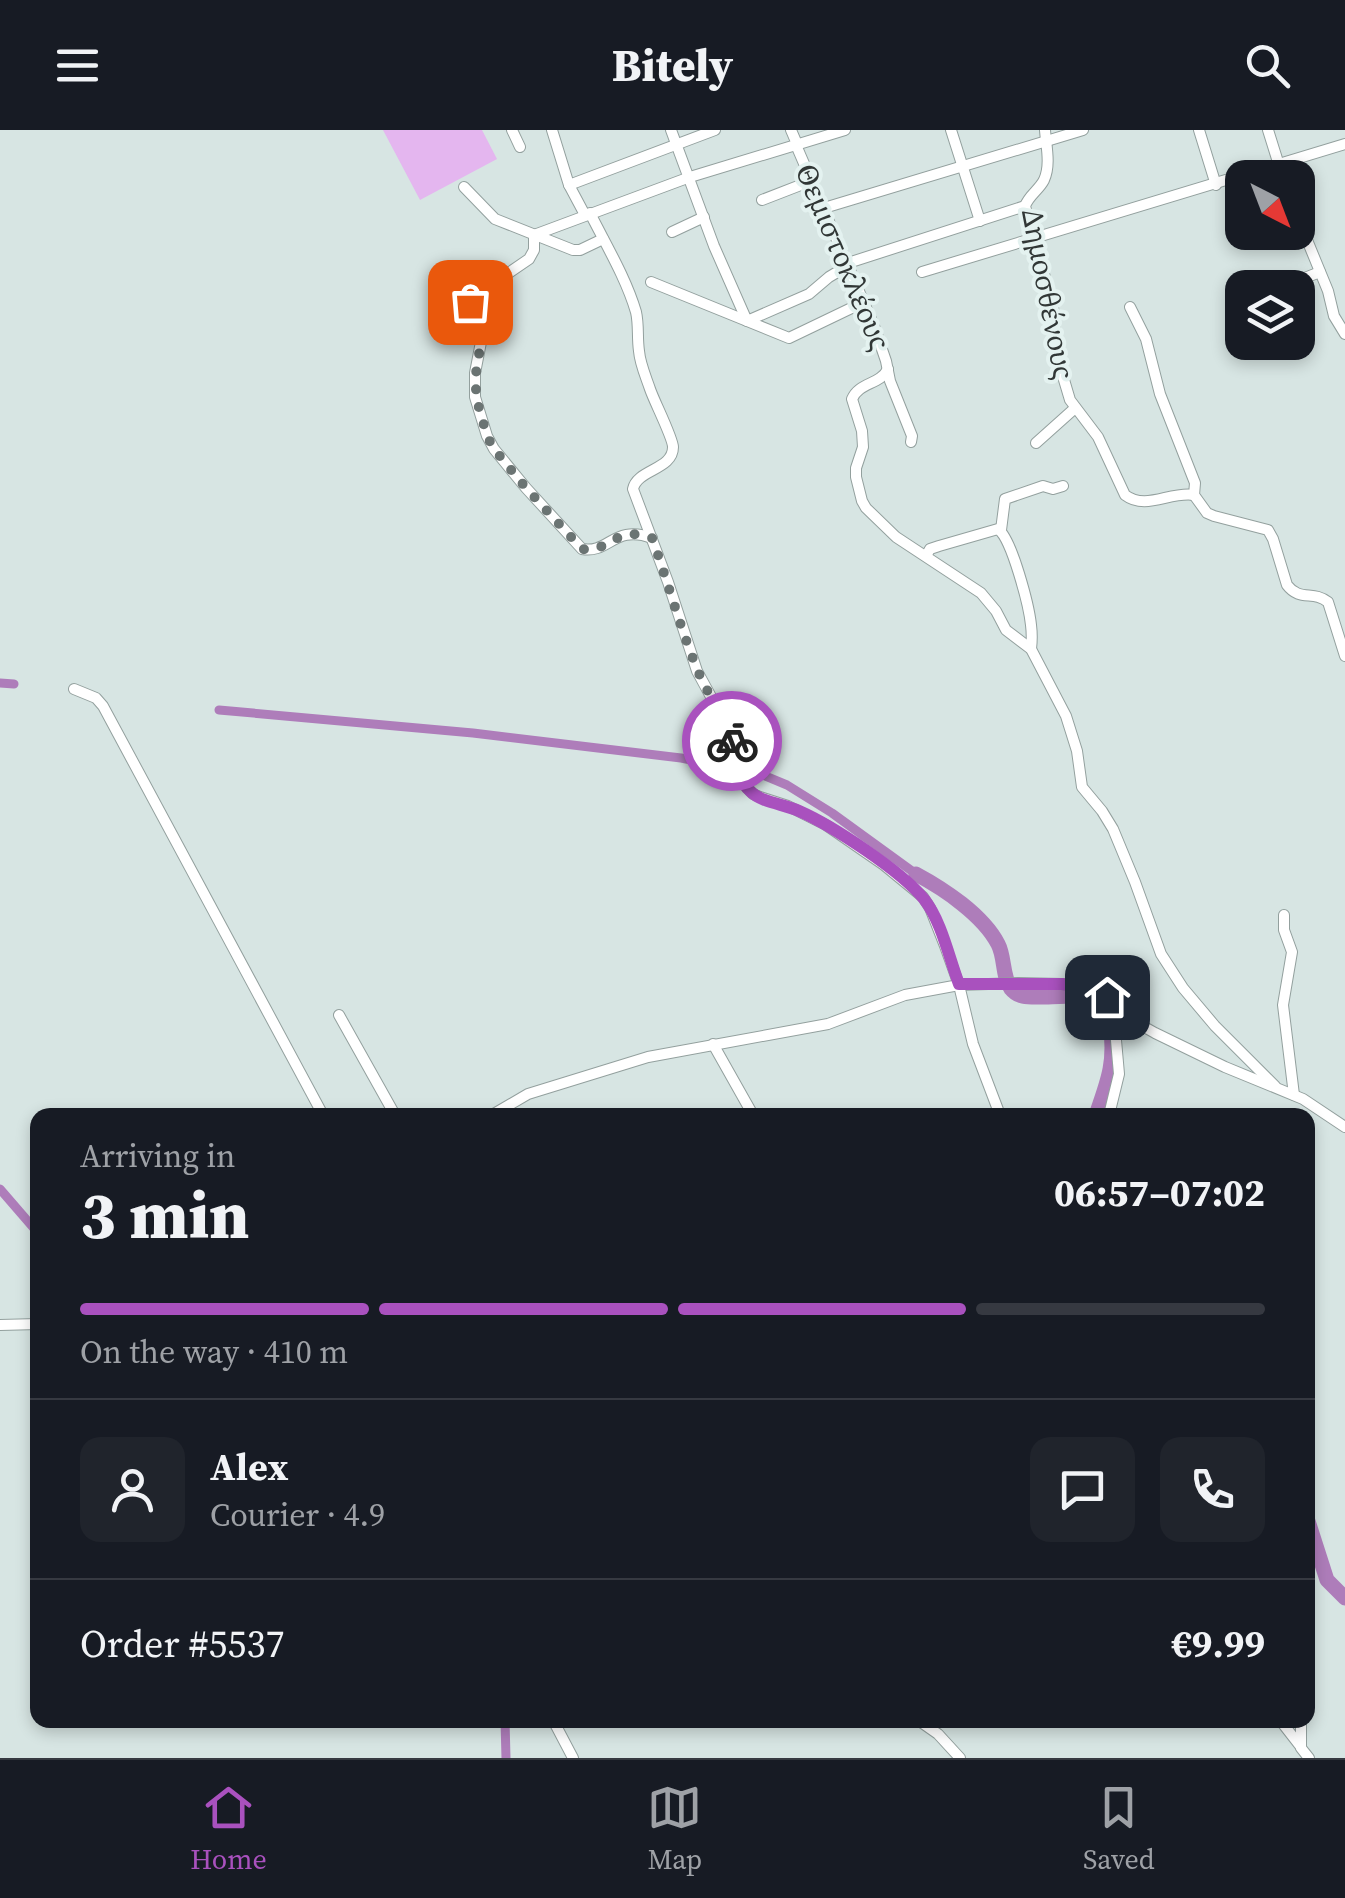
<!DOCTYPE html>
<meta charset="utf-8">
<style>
:root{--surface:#171b24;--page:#20242c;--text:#f1f3f6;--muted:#9ea1a6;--line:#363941;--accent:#a951be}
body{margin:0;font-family:"Source Serif 4",serif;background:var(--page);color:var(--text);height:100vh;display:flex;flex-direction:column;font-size:38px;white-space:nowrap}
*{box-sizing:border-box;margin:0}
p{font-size:32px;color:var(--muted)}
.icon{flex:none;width:55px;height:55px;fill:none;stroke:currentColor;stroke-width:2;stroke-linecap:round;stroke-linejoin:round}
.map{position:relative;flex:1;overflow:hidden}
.panel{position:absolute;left:30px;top:978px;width:1285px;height:620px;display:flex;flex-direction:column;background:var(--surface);border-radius:20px;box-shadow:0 5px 15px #0003}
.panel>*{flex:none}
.needle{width:65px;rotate:138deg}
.tools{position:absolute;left:1225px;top:30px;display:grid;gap:20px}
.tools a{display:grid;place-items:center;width:90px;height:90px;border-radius:20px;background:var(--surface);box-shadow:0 5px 15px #0003;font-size:50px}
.pin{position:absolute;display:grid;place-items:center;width:85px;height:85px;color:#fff;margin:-42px;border-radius:20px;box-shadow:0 5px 15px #0006}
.courier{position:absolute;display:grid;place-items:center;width:100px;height:100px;margin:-50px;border:8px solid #a951be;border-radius:50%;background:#fff;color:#222;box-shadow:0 2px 12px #0007}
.headline em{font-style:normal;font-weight:800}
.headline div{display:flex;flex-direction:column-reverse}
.headline{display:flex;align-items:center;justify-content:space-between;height:170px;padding:0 50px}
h1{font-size:65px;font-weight:800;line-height:75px}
.bar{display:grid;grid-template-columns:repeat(4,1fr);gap:15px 10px;align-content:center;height:120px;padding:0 50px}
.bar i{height:12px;border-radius:8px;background:var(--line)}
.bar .active{background:var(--accent)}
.bar p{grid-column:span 4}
.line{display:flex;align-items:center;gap:25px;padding:0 50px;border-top:2px solid var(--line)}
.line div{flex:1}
.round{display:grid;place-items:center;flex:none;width:105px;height:105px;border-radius:20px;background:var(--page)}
header{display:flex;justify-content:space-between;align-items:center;height:130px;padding:0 50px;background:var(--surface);font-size:45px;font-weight:800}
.tabs{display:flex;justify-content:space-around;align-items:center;height:140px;border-top:2px solid var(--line);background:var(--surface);font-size:28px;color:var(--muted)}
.tabs a{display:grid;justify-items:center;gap:5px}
.tabs .active{color:var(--accent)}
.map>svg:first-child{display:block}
.green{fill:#e4b6ef}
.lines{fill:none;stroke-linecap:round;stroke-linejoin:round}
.canal{stroke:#ae7dba;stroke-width:9}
.river{stroke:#ae7dba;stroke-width:15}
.minor-casing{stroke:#93a09e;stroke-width:12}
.minor{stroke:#fff;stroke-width:10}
.done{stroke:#6b7473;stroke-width:10;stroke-dasharray:0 18}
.route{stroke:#a951be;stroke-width:12}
.labels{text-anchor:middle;stroke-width:8;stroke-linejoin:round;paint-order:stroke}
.street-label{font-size:30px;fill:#313736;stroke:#e4f2f0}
</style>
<header><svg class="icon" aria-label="menu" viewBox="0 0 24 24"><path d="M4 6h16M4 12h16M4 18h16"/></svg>Bitely<svg class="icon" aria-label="search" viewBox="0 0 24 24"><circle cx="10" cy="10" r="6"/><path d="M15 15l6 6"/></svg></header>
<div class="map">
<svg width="1345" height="1628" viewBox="0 0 1345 1628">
<rect width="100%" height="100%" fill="#d7e5e3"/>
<path class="green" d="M383,0H482L497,29L420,70Z"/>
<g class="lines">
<g class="canal">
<path d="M0,553L14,554"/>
<path d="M219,580L473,603L681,628L758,643L787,655L832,683L916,744"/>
<path d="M0,1059L38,1103"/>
<path d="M505,1590L506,1628"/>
</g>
<g class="river">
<path d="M916,744C944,759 983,785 998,814C1005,827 1002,846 1011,859C1018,868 1030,867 1040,867C1059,867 1085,863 1101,874C1108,879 1109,886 1110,894C1116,931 1108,951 1096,985"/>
<path d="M1308,1391L1327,1450L1345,1468"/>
</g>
<defs>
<g id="minor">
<path d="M512,0L520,17"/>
<path d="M552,0L569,55L585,85"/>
<path d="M671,0L714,116L747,191L809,164L829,147L849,135"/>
<path d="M791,0L797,14"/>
<path d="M951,0L980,91"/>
<path d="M1045,0C1046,15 1051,35 1044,50C1039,60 1029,65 1025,76L1053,176L1056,223L1070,270L1098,307L1125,365C1146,381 1170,361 1194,365"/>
<path d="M1199,0L1216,55"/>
<path d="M1268,0L1283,48"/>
<path d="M796,15L874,196L886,231L890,251L912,306L911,312"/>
<path d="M569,55L715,0"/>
<path d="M464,57L495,89L573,120H580L603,109"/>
<path d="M762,70L811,51"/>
<path d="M824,78L1083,0"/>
<path d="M590,83C606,115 626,148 636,182C639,195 637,208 639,221C640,234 646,247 650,259C654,271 673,308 673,317C673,340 637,339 633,359L668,452L697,541L728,598L743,653L753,664L760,667L788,676L826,695L884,735L923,767L930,778L945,816L959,855L973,914L1000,985"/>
<path d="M1298,88L1328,161L1334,186L1345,204"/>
<path d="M672,102L704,87"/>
<path d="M848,133L1025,76"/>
<path d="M922,142L1345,14"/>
<path d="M651,152L789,208L864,172"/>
<path d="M1279,158L1320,142"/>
<path d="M1130,177L1146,209L1160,264L1195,353L1194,365L1207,383L1214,386L1268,400L1273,409L1287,455C1300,472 1313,460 1328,472L1345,526"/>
<path d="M888,239C880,255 859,252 852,269L862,301L863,317L856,338V347L862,371L866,378L896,407L981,463L996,481L1006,500L1031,519L1066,586L1077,621L1082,657L1102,681L1113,699L1135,752L1161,824L1183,858L1215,896L1275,956"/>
<path d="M1036,313L1074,279"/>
<path d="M1001,400L1005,369L1043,356L1053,359L1063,356"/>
<path d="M652,408C614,394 609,424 582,419L526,358L494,319L487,306L475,267V243L481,212L480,203L470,183L472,168L529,129L534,120V105L690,47L845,0"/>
<path d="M926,426L930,419L939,416L998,399C1012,409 1029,476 1031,495C1032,503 1032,511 1031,519"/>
<path d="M74,559L96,568L103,576L323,985"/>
<path d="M1284,785V800L1292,822L1283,875L1294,965"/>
<path d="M339,885L395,985"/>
<path d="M713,914L753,985"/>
<path d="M492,985L528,964L648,927L828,894L905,865L959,855L1019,853L1062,854L1085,858L1097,863L1114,872L1139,894L1155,903L1225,937L1303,969L1345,997"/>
<path d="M1109,985L1119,944L1115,899L1125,882"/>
<path d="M0,1195L38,1194"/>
<path d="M553,1590L573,1628"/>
<path d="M918,1590L938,1604L960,1628"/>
<path d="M1280,1590L1301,1617"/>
<path d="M1301,1590V1618L1309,1628"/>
</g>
</defs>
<use href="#minor" class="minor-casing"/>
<use href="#minor" class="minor"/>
</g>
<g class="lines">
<path class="done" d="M470,172V183L478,199L481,212L476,243V267L487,306L494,319L526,358L582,419C608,424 616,394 652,408C668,452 680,498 698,541C708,566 724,585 732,611"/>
<path class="route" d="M732,611C736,627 737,650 750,661C762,673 784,674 799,681C833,696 901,741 924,769C942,792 949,828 959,854H1062L1085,858L1107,867"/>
</g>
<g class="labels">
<g class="street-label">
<text transform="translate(843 127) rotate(67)" y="10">Θεμιστοκλέους</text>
<text transform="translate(1048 164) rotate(79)" y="10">Δημοσθένους</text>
</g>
</g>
</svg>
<div class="tools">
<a><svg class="needle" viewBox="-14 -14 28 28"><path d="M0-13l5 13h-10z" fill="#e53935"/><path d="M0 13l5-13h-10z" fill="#9ea1a6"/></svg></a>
<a><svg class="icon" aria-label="layers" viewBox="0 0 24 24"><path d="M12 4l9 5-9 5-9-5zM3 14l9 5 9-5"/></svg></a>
</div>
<div class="pin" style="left:470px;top:172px;background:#ea580c"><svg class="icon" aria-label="bag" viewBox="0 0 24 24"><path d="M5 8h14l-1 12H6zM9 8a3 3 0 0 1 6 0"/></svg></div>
<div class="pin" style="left:1107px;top:867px;background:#1f2937"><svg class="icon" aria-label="home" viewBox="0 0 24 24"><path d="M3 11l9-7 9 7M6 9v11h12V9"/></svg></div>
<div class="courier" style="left:732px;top:611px"><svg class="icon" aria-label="bike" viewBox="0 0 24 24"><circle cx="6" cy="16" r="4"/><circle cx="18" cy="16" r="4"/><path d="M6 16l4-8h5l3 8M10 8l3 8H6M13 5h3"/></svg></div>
<section class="panel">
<div class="headline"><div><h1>3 min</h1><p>Arriving in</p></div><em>06:57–07:02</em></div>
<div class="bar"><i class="active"></i><i class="active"></i><i class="active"></i><i></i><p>On the way · 410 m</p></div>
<div class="line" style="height:180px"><a class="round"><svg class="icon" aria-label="person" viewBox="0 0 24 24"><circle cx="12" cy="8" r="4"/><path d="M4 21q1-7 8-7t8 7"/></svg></a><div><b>Alex</b><p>Courier · 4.9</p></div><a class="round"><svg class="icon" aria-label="chat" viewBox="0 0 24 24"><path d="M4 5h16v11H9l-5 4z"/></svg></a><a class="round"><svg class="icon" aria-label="phone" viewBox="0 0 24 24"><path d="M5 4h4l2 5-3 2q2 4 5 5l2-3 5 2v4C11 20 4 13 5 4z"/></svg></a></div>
<div class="line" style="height:130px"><div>Order #5537</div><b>€9.99</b></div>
</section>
</div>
<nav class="tabs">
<a class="active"><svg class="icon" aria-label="home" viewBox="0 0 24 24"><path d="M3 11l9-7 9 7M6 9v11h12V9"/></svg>Home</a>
<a><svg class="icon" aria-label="map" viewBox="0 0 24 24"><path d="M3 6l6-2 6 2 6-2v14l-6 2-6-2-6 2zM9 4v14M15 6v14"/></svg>Map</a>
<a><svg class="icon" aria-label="saved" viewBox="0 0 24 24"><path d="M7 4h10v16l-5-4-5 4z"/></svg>Saved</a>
</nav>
